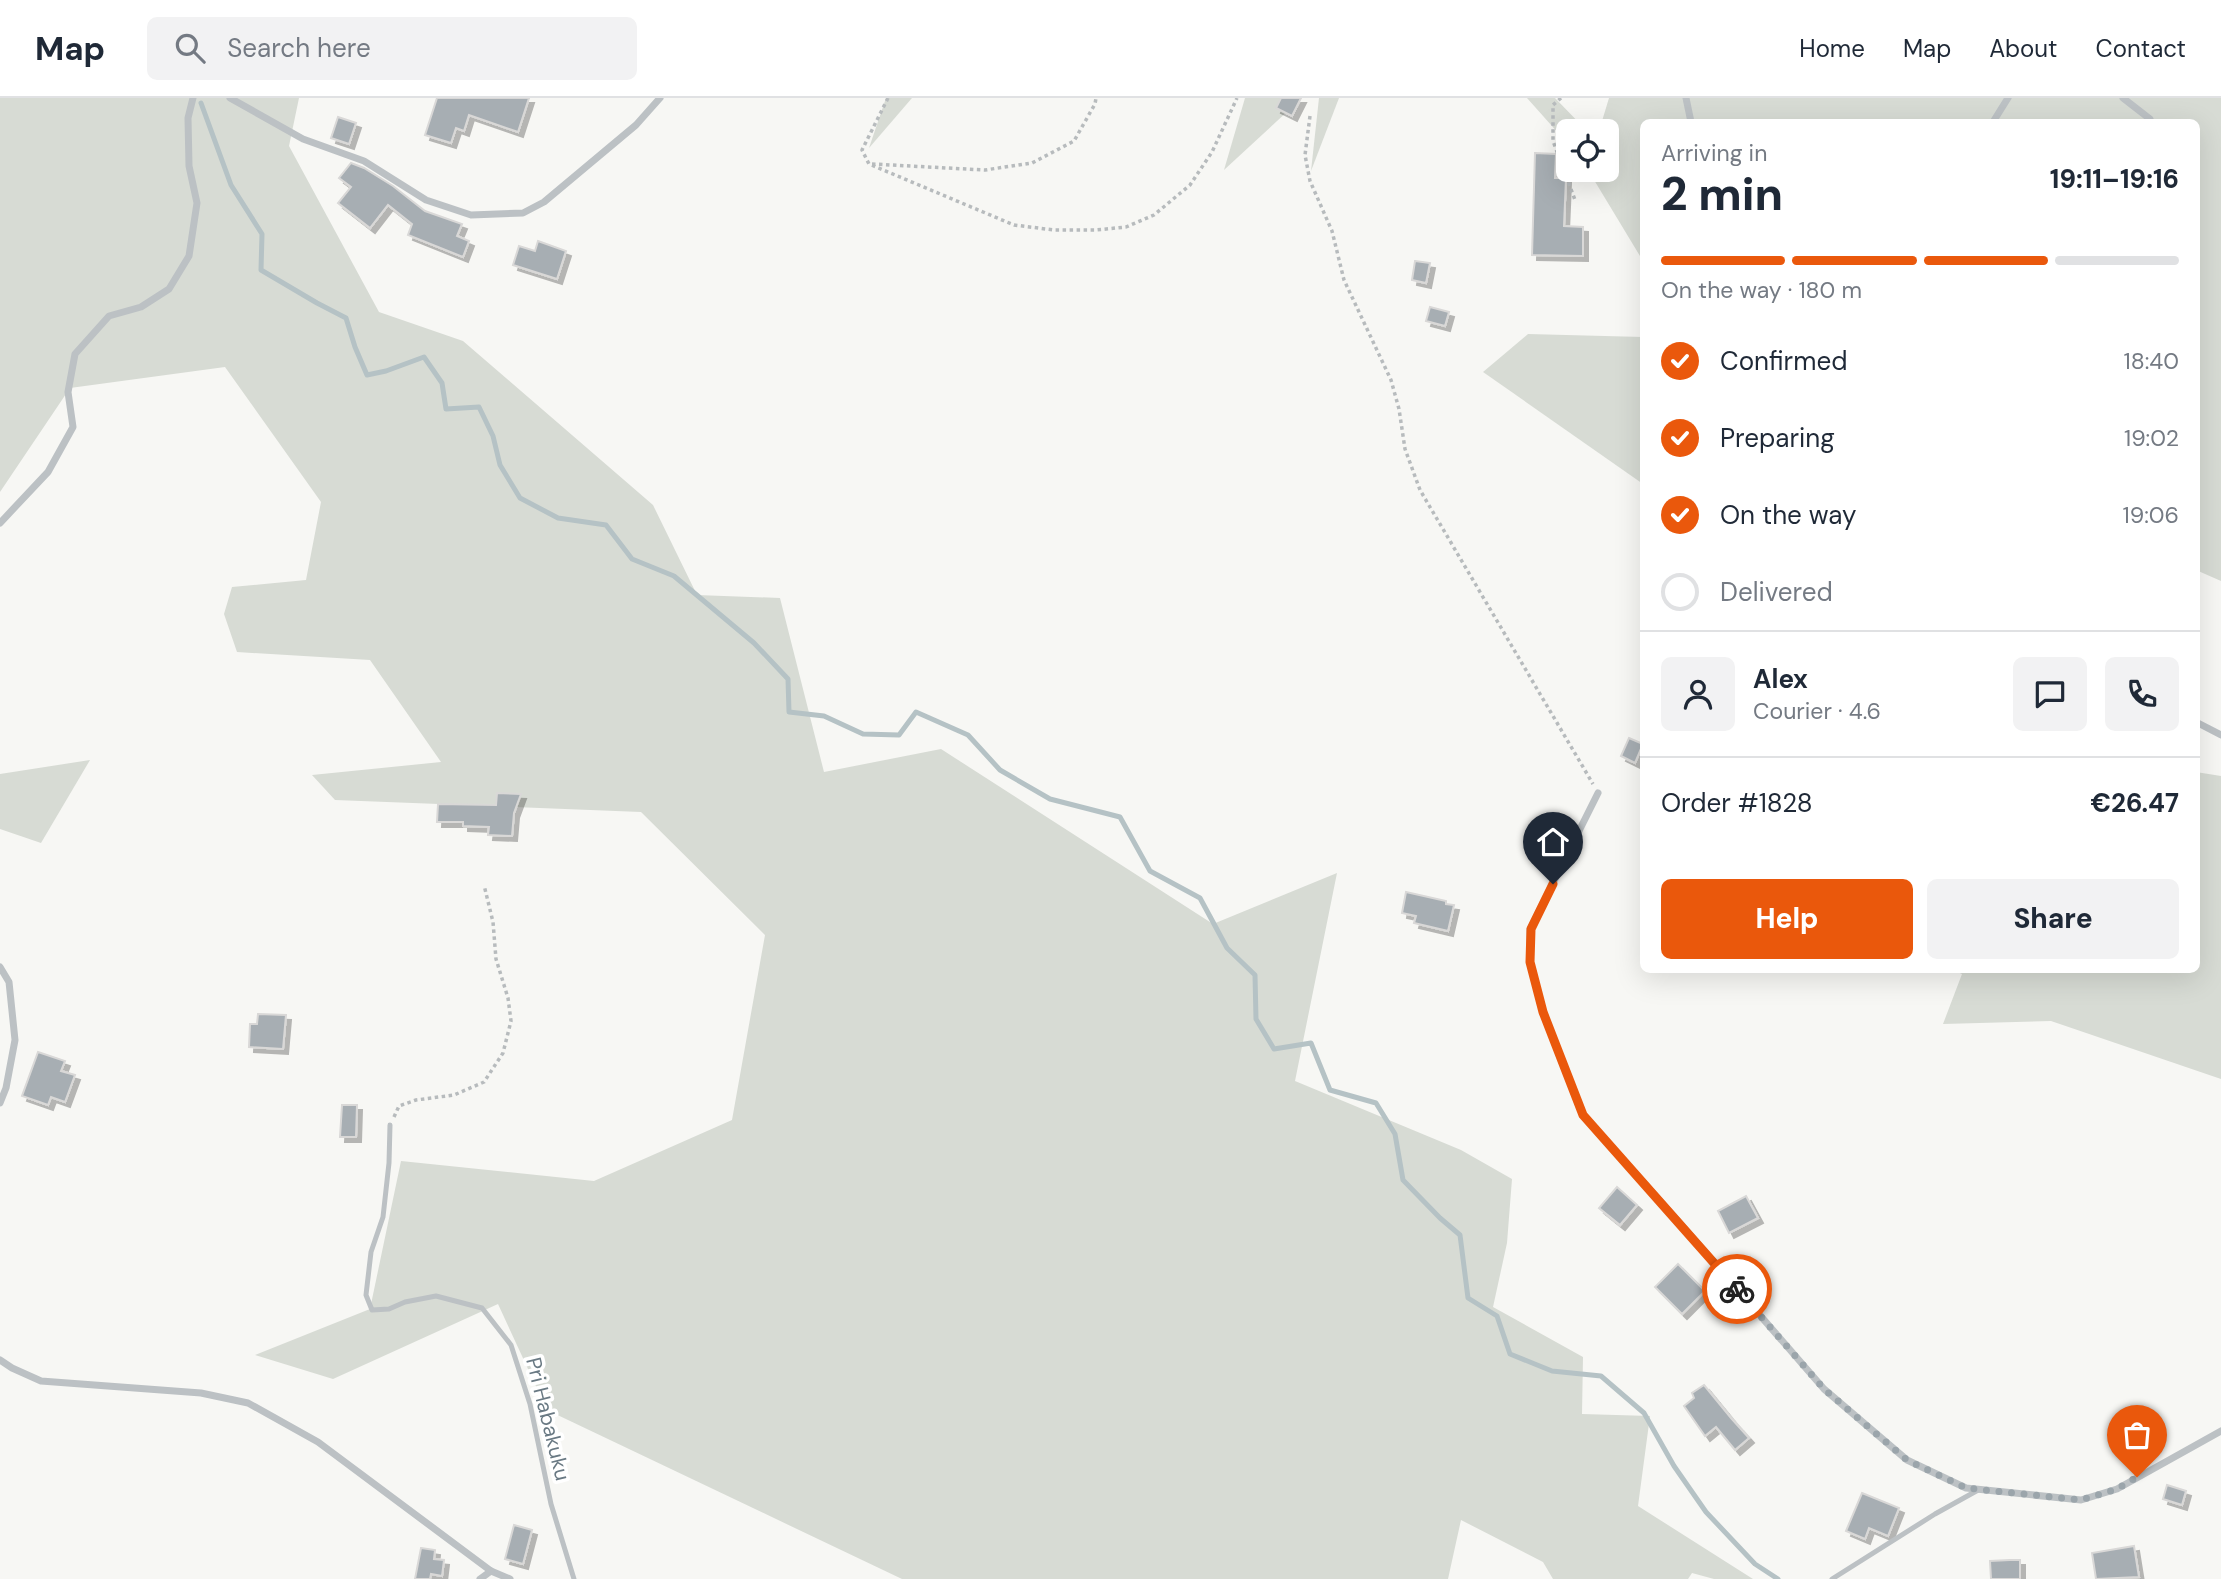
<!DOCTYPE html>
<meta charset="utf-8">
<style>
:root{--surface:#fff;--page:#f2f2f3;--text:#1f2937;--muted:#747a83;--line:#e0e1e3;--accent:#ea580c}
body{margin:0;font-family:"DM Sans",sans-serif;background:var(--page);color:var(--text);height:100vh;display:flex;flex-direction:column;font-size:26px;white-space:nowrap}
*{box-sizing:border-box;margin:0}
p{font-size:23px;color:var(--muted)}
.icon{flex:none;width:38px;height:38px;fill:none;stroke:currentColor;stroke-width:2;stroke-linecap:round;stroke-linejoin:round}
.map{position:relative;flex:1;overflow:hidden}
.details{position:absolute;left:1640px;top:21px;width:560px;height:854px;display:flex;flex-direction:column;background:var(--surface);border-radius:10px;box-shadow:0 7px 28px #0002}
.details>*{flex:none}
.buttons{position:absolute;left:1556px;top:21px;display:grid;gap:14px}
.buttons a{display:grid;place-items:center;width:63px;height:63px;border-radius:10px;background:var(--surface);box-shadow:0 7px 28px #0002;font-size:35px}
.pin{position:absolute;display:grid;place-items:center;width:60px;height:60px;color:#fff;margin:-72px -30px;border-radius:50% 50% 50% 0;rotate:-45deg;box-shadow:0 0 7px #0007}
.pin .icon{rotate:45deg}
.courier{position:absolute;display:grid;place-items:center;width:70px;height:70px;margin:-35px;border:5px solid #ea580c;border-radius:50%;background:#fff;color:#222;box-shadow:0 2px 9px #0007}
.overview em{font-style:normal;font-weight:800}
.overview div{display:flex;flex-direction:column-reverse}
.overview{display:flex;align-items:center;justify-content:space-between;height:119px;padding:0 21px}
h1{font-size:46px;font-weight:800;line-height:52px}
.bar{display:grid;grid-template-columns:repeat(4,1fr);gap:10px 7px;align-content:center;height:84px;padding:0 21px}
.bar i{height:9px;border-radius:5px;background:var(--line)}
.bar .current{background:var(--accent)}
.bar p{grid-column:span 4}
.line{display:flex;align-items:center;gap:18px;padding:0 21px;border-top:2px solid var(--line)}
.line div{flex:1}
.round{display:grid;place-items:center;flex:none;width:74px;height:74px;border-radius:10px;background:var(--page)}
ol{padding:0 21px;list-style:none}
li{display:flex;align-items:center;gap:21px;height:77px}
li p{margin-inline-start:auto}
li .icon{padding:7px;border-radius:50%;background:var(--accent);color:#fff;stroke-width:4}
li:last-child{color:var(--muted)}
li i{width:38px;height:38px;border:4px solid var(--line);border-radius:50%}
.action{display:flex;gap:14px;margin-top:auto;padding:14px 21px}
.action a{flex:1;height:80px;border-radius:10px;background:var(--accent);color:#fff;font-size:28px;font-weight:800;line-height:80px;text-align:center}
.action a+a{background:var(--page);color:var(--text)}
header{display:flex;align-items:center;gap:42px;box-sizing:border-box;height:98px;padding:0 35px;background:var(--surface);border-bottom:2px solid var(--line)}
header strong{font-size:33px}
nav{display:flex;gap:38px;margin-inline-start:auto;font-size:24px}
.search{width:490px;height:63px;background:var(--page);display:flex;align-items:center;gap:18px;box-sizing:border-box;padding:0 24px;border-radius:10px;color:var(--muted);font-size:26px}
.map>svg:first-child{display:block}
.green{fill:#d7dbd4}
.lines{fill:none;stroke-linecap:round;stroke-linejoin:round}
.stream{stroke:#b5c2c5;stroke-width:5}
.building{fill:#a7aeb3;stroke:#d9d8d7;stroke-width:2;filter:url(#shadow)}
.path{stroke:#b7bbbd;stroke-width:3.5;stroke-dasharray:3.5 3.5;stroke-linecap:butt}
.service{stroke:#bcc1c4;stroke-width:5}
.minor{stroke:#bcc1c4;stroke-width:7}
.done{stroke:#9ba5ab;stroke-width:7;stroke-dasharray:0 12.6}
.route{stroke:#ea580c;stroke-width:9}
.labels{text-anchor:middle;stroke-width:7;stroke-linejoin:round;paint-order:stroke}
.street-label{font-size:21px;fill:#697983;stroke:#fff}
</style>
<header>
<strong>Map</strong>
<div class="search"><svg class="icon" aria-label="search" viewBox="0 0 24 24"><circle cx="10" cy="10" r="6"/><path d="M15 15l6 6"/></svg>Search here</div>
<nav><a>Home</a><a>Map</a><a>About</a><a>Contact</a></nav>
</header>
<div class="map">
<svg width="2221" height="1481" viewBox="0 0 2221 1481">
<defs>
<filter id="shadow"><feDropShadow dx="5" dy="5" stdDeviation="0" flood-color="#0004"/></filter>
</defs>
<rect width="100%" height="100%" fill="#f7f7f4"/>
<g class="green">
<path d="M0,0H299L289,48L379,214L463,243L653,407L697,497L780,500L824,674L941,651L1213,826L1337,775L1295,983L1461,1052L1512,1081L1507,1145L1493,1209L1583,1259L1582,1316L1650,1318L1638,1408L1753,1481H1714L1692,1475L1688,1481H1553L1543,1464L1461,1422L1448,1481H902L547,1312L498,1206L333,1281L255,1257L370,1211L401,1063L594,1083L732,1022L765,837L641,714L335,702L312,677L441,664L370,562L237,554L224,516L232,489L306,482L321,404L225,269L70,290L0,394Z"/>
<path d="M886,0H912L869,50Z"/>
<path d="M1245,0H1302L1224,72Z"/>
<path d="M1319,0H1339L1311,73Z"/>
<path d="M1527,0H1555L1587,33H1568V46Z"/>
<path d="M1609,0H2221V483L2196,472V24H1643V163L1588,72H1606V33H1599Z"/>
<path d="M1528,236L1643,239V386L1483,274Z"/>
<path d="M90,662L41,745L0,731V676Z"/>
<path d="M2196,674L2221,678V981L2051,923L1943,926L1962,876L1953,872H2196Z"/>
</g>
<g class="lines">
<path class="stream" d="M201,5L231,87L262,136L261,172L317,205L346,220L355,249L367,277L386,273L424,259L442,285L446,311L479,309L493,338L500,367L520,400L558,420L606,427L632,461L674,478L754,545L788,581L789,614L824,618L863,636L899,637L916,614L968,637L1000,672L1050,701L1120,719L1150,773L1200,800L1227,850L1255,877L1256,921L1274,951L1311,945L1330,992L1376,1005L1395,1036L1403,1082L1440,1120L1460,1137L1468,1200L1497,1218L1510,1256L1552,1273L1601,1278L1644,1315L1674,1368L1706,1414L1755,1466L1778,1481"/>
</g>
<g class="building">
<path d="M437,0H529L518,34L469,17L464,33L456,30L451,45L425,37Z"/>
<path d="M1281,0H1301L1292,18L1276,10Z"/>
<path d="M338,19L356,25L349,46L331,40Z"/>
<path d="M1535,55L1556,56L1555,80H1566L1564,128L1583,129V158L1532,157Z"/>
<path d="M351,65L364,70L393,88L425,113L462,126L457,138L469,143L463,159L408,137L412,126L388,107L370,130L338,105L351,89L339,80Z"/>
<path d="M538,143L566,153L557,181L513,167L519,148L535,153Z"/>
<path d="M1415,163L1430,165L1426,185L1412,182Z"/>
<path d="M1430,209L1449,214L1445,228L1426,223Z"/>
<path d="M1629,640L1643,646L1635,665L1621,658Z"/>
<path d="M497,695L521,696L514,715L512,738L488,737L489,729L463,728V724H437L438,706L496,707Z"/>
<path d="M1406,794L1446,803V806L1454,807L1448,833L1414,825L1416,818L1402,815Z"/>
<path d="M258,916L286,917L283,951L249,949L250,926H257Z"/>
<path d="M38,954L65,963L61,973L75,977L65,1004L51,999L48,1007L22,998Z"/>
<path d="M342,1007H357L356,1039H340Z"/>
<path d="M1617,1089L1637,1107L1620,1127L1599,1110Z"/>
<path d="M1746,1098L1758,1120L1729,1135L1718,1113Z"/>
<path d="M1678,1166L1705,1193L1682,1216L1655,1189Z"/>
<path d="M1704,1287L1731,1320L1749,1340L1735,1352L1716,1329L1705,1338L1684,1308L1694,1300L1692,1295Z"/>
<path d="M2167,1387L2186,1393L2182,1407L2163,1401Z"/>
<path d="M1862,1395L1899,1410L1888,1438L1869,1430L1865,1441L1846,1433Z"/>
<path d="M514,1427L532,1432L523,1466L505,1461Z"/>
<path d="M2134,1448L2139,1479L2096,1481L2092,1455Z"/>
<path d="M421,1450L435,1452L434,1461L444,1462L442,1478L431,1476L430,1481H415Z"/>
<path d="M2010,1462H2020V1481H1991L1990,1463Z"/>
</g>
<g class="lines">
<g class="path">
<path d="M888,0L862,52L869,66L1014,127L1054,132H1096L1126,129L1154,117L1190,87L1212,54L1237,0"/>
<path d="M1561,0L1553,7V43L1575,102"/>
<path d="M1310,18L1305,57L1310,83L1332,133L1344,182L1391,282L1399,311L1405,351L1420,392L1593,686"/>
<path d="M872,66L985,72L1032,65L1074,43L1095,6L1096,0"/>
<path d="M394,1019L399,1008L416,1002L454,997L484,984L503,955L511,923L508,900L496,861L493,824L484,787"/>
</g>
<g class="service">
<path d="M390,1027L389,1065L383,1119L371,1154L366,1197L372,1212L389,1211L405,1204L436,1198L482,1210L511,1247L530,1306L551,1406L574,1481"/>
<path d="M1832,1481L1935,1416L1980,1391"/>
</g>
<g class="minor">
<path d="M230,0L303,41L364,63L426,102L471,117L523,115L544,104L636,27L660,0"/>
<path d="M1686,0L1691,24"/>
<path d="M2123,0L2150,21L2151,24"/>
<path d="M1993,24L2008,0"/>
<path d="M0,425L48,374L73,329L68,294L75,256L109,218L141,209L169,191L189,158L197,105L189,68L188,20L193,0"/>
<path d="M2196,624L2221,637"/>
<path d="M1598,695L1530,831V864L1543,914L1583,1017L1679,1124L1824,1291L1907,1362L1966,1390L2081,1402L2117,1391L2221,1333"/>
<path d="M0,869L9,884L15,942L6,990L0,1005"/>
<path d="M0,1262L12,1270L41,1283L201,1295L248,1305L318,1344L491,1473L510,1481"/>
<path d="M480,1481L491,1473"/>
</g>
</g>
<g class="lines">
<path class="done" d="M1737,1191L1824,1291L1907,1362L1966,1390L2081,1402L2117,1391L2137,1379"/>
<path class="route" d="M1553,786L1531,831L1530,864L1543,914L1583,1017L1737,1191"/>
</g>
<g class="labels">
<g class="street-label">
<text transform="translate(548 1321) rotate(76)" y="7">Pri Habakuku</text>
</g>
</g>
</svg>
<div class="buttons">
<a><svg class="icon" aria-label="locate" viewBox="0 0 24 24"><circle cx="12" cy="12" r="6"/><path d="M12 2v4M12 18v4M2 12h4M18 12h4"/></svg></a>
</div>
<div class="pin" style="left:2137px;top:1379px;background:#ea580c"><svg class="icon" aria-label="bag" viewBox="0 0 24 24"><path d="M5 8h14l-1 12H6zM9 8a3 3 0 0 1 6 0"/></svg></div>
<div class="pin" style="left:1553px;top:786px;background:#1f2937"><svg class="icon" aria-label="home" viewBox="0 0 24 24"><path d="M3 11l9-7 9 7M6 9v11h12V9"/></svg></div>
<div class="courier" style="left:1737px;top:1191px"><svg class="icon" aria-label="bike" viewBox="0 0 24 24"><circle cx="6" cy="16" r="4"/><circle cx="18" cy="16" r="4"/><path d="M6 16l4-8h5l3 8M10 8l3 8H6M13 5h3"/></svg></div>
<section class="details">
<div class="overview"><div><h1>2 min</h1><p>Arriving in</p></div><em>19:11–19:16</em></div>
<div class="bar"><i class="current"></i><i class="current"></i><i class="current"></i><i></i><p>On the way · 180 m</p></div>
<ol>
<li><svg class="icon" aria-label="check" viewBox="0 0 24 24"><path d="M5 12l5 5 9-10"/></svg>Confirmed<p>18:40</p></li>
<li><svg class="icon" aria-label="check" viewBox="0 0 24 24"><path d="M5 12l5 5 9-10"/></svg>Preparing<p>19:02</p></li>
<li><svg class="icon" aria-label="check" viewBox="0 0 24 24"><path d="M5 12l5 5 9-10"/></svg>On the way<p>19:06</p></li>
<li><i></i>Delivered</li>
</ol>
<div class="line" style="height:126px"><a class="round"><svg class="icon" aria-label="person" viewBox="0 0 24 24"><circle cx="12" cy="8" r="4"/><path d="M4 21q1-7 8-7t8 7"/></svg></a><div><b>Alex</b><p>Courier · 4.6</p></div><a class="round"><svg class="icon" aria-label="chat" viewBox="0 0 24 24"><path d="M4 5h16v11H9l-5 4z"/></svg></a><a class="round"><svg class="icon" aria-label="phone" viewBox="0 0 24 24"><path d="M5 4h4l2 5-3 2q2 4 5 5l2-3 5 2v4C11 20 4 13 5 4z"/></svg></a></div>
<div class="line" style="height:91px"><div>Order #1828</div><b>€26.47</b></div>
<div class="action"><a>Help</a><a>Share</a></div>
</section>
</div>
